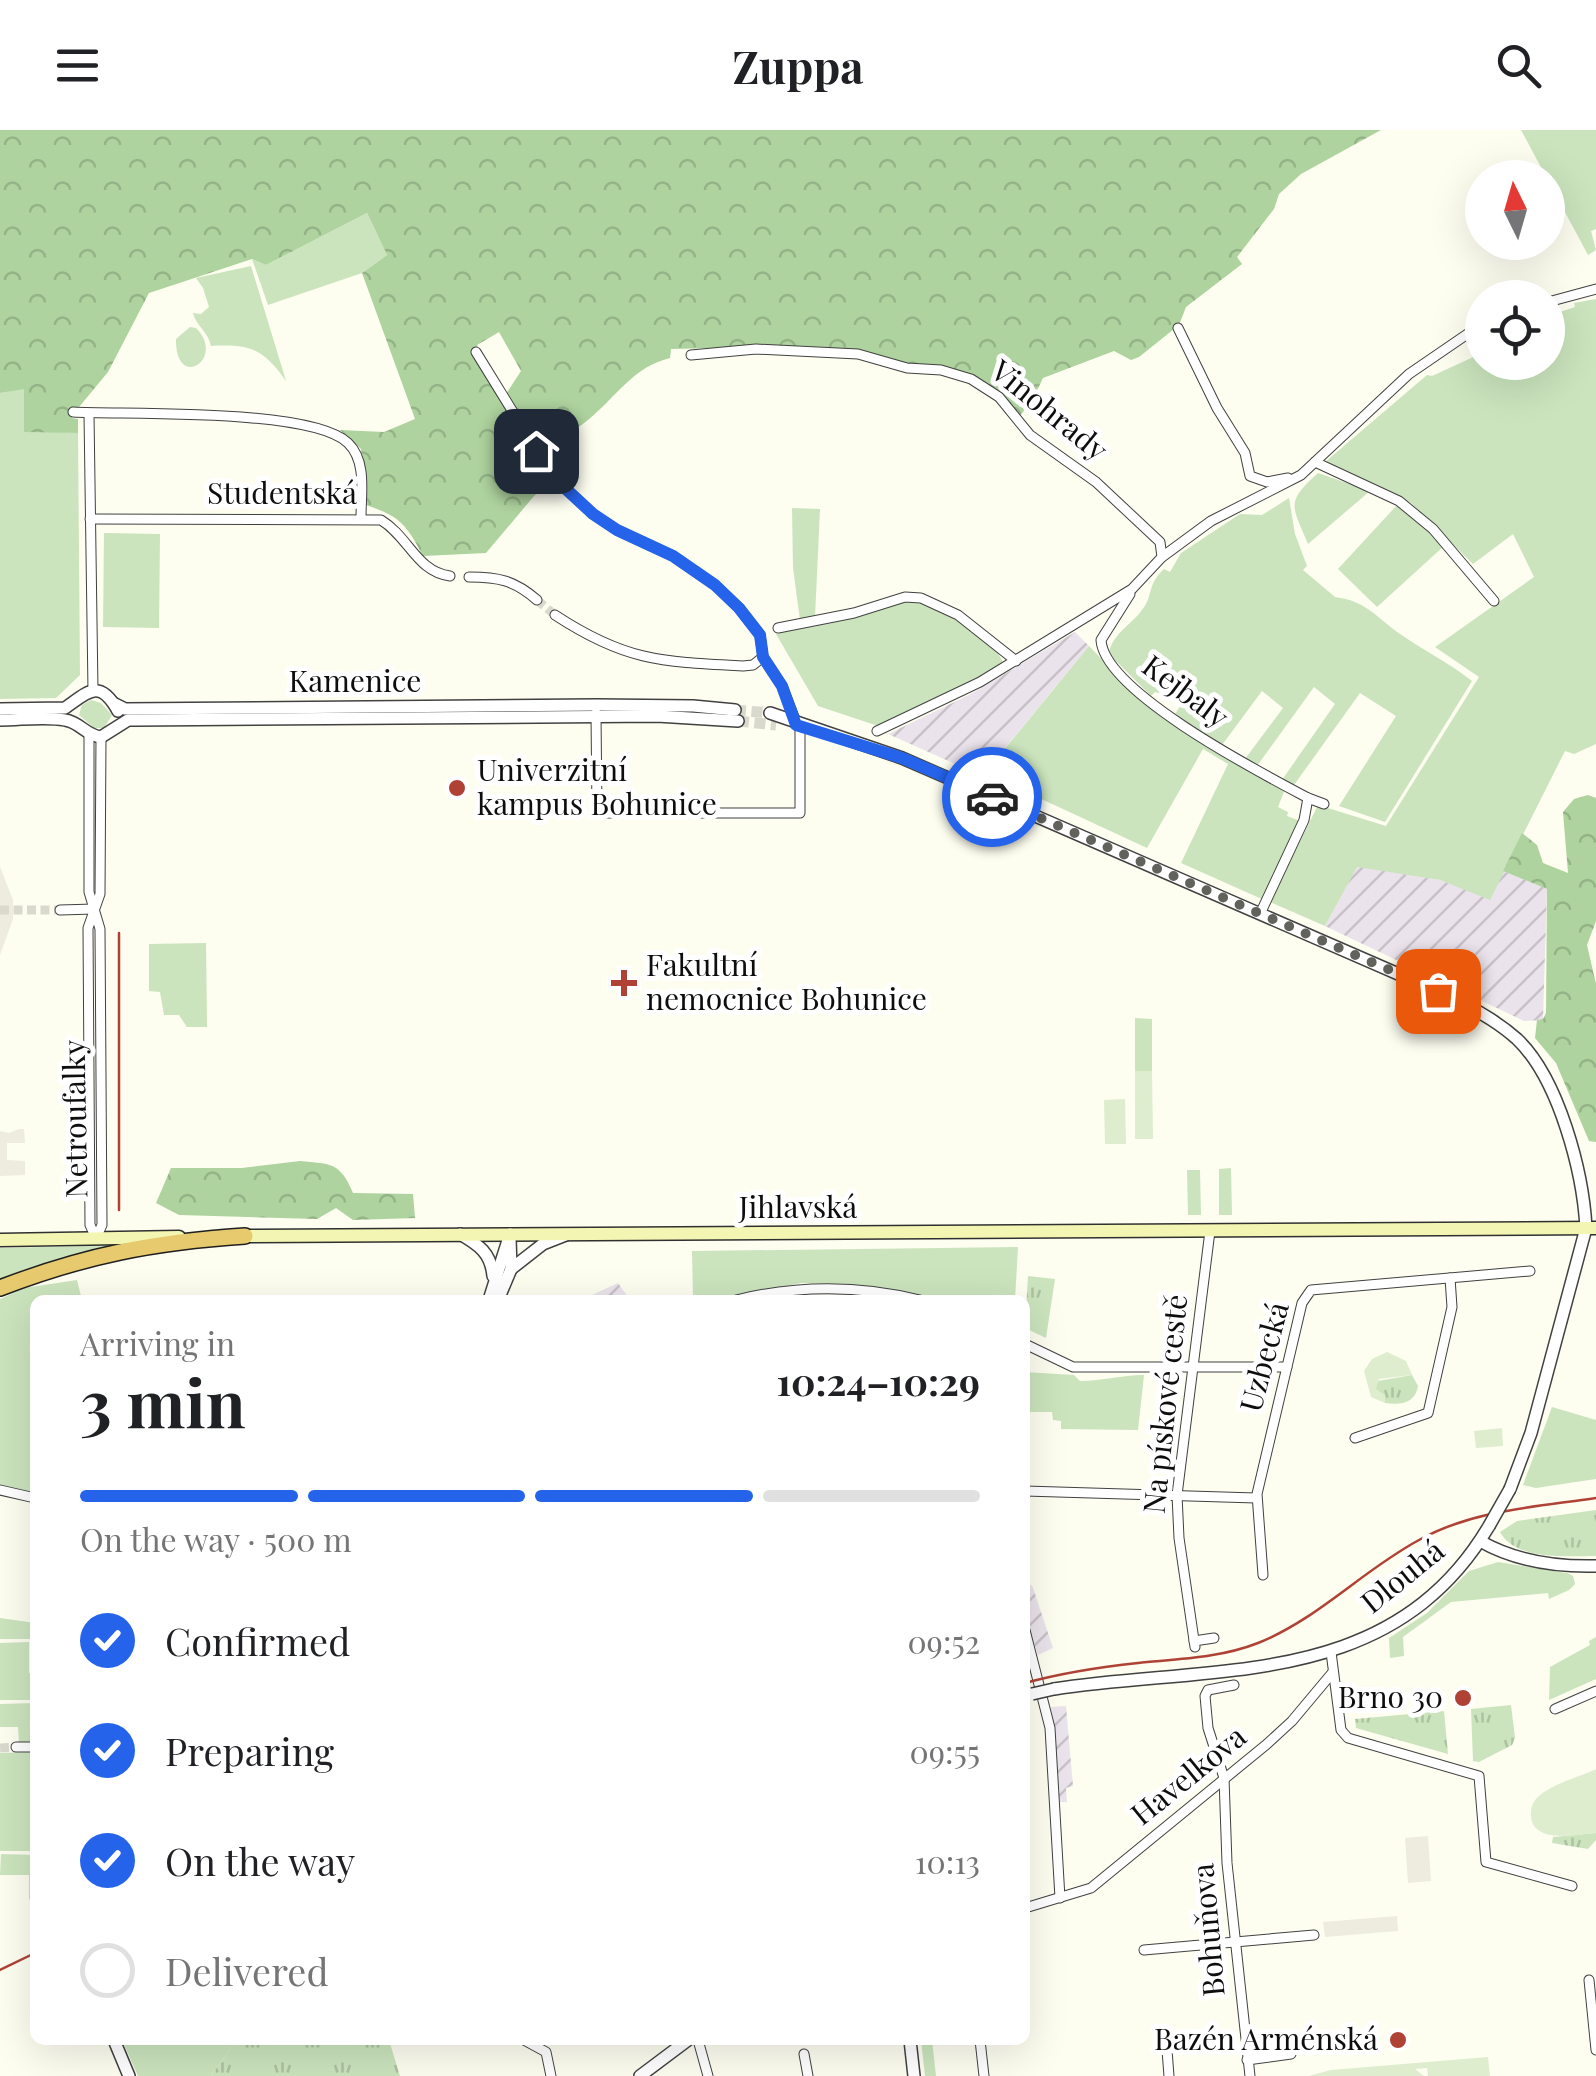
<!DOCTYPE html>
<meta charset="utf-8">
<style>
:root{--surface:#fff;--page:#f2f2f2;--text:#202124;--muted:#757577;--line:#e0e0e0;--accent:#2563eb}
body{margin:0;font-family:"Playfair Display",serif;background:var(--page);color:var(--text);height:100vh;display:flex;flex-direction:column;font-size:38px;white-space:nowrap}
*{box-sizing:border-box;margin:0}
p{font-size:32px;color:var(--muted)}
.icon{flex:none;width:55px;height:55px;fill:none;stroke:currentColor;stroke-width:2;stroke-linecap:round;stroke-linejoin:round}
.map{position:relative;flex:1;overflow:hidden}
.drawer{position:absolute;left:30px;top:1165px;width:1000px;height:750px;display:flex;flex-direction:column;background:var(--surface);border-radius:15px;box-shadow:0 10px 40px #0002}
.drawer>*{flex:none}
.needle{width:65px;rotate:355deg}
.fabs{position:absolute;left:1465px;top:30px;display:grid;gap:20px}
.fabs a{display:grid;place-items:center;width:100px;height:100px;border-radius:50%;background:var(--surface);box-shadow:0 10px 40px #0002;font-size:50px}
.pin{position:absolute;display:grid;place-items:center;width:85px;height:85px;color:#fff;margin:-42px;border-radius:20px;box-shadow:0 5px 15px #0006}
.courier{position:absolute;display:grid;place-items:center;width:100px;height:100px;margin:-50px;border:8px solid #2563eb;border-radius:50%;background:#fff;color:#222;box-shadow:0 2px 12px #0007}
.summary em{font-style:normal;font-weight:700}
.summary div{display:flex;flex-direction:column-reverse}
.summary{display:flex;align-items:center;justify-content:space-between;height:170px;padding:0 50px}
h1{font-size:65px;font-weight:700;line-height:75px}
.bar{display:grid;grid-template-columns:repeat(4,1fr);gap:15px 10px;align-content:center;height:120px;padding:0 50px}
.bar i{height:12px;border-radius:8px;background:var(--line)}
.bar .active{background:var(--accent)}
.bar p{grid-column:span 4}
ol{padding:0 50px;list-style:none}
li{display:flex;align-items:center;gap:30px;height:110px}
li p{margin-inline-start:auto}
li .icon{padding:10px;border-radius:50%;background:var(--accent);color:#fff;stroke-width:4}
li:last-child{color:var(--muted)}
li i{width:55px;height:55px;border:5px solid var(--line);border-radius:50%}
header{display:flex;justify-content:space-between;align-items:center;height:130px;padding:0 50px;background:var(--surface);font-size:45px;font-weight:700}
.map>svg:first-child{display:block}
.industrial{fill:url(#industrial-furrows)}
.grass{fill:#cbe4bd}
.forest{fill:url(#forest-crowns);fill-rule:evenodd}
.park{fill:url(#park-tufts)}
.pitch{fill:#ddedce}
.plaza{fill:#edecdf}
.lines{fill:none;stroke-linecap:round;stroke-linejoin:round}
.minor-tunnel{stroke:#d9d9ce;stroke-width:9;stroke-dasharray:9 4.5;stroke-linecap:butt}
.tertiary-tunnel{stroke:#d9d9ce;stroke-width:11;stroke-dasharray:11 5.5;stroke-linecap:butt}
.minor-casing{stroke:#414141;stroke-width:11}
.tertiary-casing{stroke:#414141;stroke-width:14}
.secondary-casing{stroke:#303030;stroke-width:15}
.trunk-casing{stroke:#1f1f1f;stroke-width:18}
.minor{stroke:#fff;stroke-width:9}
.tertiary{stroke:#fff;stroke-width:11}
.secondary{stroke:#f3f6b2;stroke-width:12}
.trunk{stroke:#e7ca6e;stroke-width:15}
.tram{stroke:#af4235;stroke-width:2.5}
.tertiary-bridge-casing{stroke:#414141;stroke-width:14;stroke-linecap:butt}
.tertiary-bridge{stroke:#fff;stroke-width:11}
.done{stroke:#62625d;stroke-width:10;stroke-dasharray:0 18}
.route{stroke:#2563eb;stroke-width:12}
.poi-dot{fill:#af4235;stroke:#fff;stroke-width:4}
.labels{text-anchor:middle;stroke-width:10;stroke-linejoin:round;paint-order:stroke}
.street-label{font-size:30px;fill:#0e0e0e;stroke:#fff}
.poi-label{font-size:30px;fill:#0e0e0e;stroke:#fff;text-anchor:start}
</style>
<header><svg class="icon" aria-label="menu" viewBox="0 0 24 24"><path d="M4 6h16M4 12h16M4 18h16"/></svg>Zuppa<svg class="icon" aria-label="search" viewBox="0 0 24 24"><circle cx="10" cy="10" r="6"/><path d="M15 15l6 6"/></svg></header>
<div class="map">
<svg width="1596" height="1946" viewBox="0 0 1596 1946">
<defs>
<pattern id="industrial-furrows" width="10" height="10" patternUnits="userSpaceOnUse" patternTransform="scale(2.5)"><rect width="10" height="10" fill="#ebe3eb"/><path d="M-1 1l2-2M0 10L10 0M9 11l2-2" fill="none" stroke="#c8c2c8"/></pattern>
<pattern id="forest-crowns" width="20" height="18" patternUnits="userSpaceOnUse" patternTransform="scale(2.5)"><rect width="20" height="18" fill="#aed39e"/><path d="M2 6a3 3 0 1 1 6 0M12 15a3 3 0 1 1 6 0" fill="none" stroke="#94b487"/></pattern>
<pattern id="park-tufts" width="24" height="20" patternUnits="userSpaceOnUse" patternTransform="scale(2.5)"><rect width="24" height="20" fill="#cbe4bd"/><path d="M3 7l-1-3M5 7V3M7 7l1-3M15 17l-1-3M17 17v-4M19 17l1-3" fill="none" stroke="#adc2a1"/></pattern>
</defs>
<rect width="100%" height="100%" fill="#fdfdf0"/>
<g class="industrial">
<path d="M1075,502L1089,516L982,646L888,604L969,565Z"/>
<path d="M1357,736L1440,750L1490,769L1503,741L1547,759L1543,890L1524,891L1325,796Z"/>
<path d="M618,1153L630,1170H581Z"/>
<path d="M1032,1455L1053,1518L1038,1525L1025,1485V1457Z"/>
<path d="M1066,1576L1073,1656L1066,1658L1067,1672H1056L1051,1577Z"/>
</g>
<g class="grass">
<path d="M1521,0H1596V99L1591,101L1596,120L1588,125Z"/>
<path d="M367,83L387,125L362,143L268,175L252,129L266,135Z"/>
<path d="M251,136L286,251C263,219 251,214 211,216C208,201 196,196 193,183L201,184L209,177L203,158L196,148Z"/>
<path d="M1596,169V614L1574,624L1565,621L1490,770L1440,750L1357,737L1325,796L1270,772L1318,675L1386,696L1479,547L1435,517L1534,447L1513,404L1473,434L1411,373L1325,332L1427,245L1432,246L1482,223V232H1548V186L1575,177L1574,173Z"/>
<path d="M190,197L196,198C227,229 175,262 176,209Z"/>
<path d="M24,258L67,303H78L80,545L56,568L0,569V263Z"/>
<path d="M1318,343L1370,361L1308,414C1292,375 1285,373 1318,343Z"/>
<path d="M1289,368L1295,404L1307,436L1303,440L1335,467C1366,471 1375,486 1400,504C1424,521 1448,532 1472,551L1385,692L1339,676L1396,586L1360,563L1294,655L1282,650L1335,574L1314,557L1257,636L1245,629L1283,578L1262,561L1222,615L1175,584L1181,575L1170,566L1155,562L1151,566L1109,524C1111,505 1131,495 1142,480C1154,465 1146,456 1164,439L1170,442L1181,423L1240,384L1262,385Z"/>
<path d="M1398,374L1444,416L1377,477L1338,439Z"/>
<path d="M792,378L820,379L815,487L800,490L793,438Z"/>
<path d="M104,403L160,404L159,498L103,497Z"/>
<path d="M906,469C919,472 934,474 945,480C964,491 997,514 1004,535L878,596L818,576L776,504Z"/>
<path d="M1089,516L1140,568L1285,659L1278,677L1288,682L1287,686L1300,691L1264,770L1181,733L1228,634L1203,619L1147,718L985,643Z"/>
<path d="M91,570L101,573L112,585L104,598H94L79,585L82,575Z"/>
<path d="M206,813L207,897H187L179,885H164L160,862L149,861V814Z"/>
<path d="M1135,888L1152,889V941H1135Z"/>
<path d="M1231,1038L1232,1085H1219V1039Z"/>
<path d="M1187,1040H1200L1201,1085H1188Z"/>
<path d="M124,1115L0,1155V1118Z"/>
<path d="M1018,1117L1015,1170H935L848,1154L801,1153L716,1170H693L692,1121Z"/>
<path d="M77,1150L82,1170H35V1364L0,1356V1169L24,1158Z"/>
<path d="M1025,1242L1074,1245L1080,1251C1103,1251 1121,1245 1144,1245L1138,1300L1061,1299V1291L1053,1290L1052,1282H1025Z"/>
<path d="M1552,1277L1596,1290V1349L1536,1358L1523,1355Z"/>
<path d="M1498,1432L1567,1443L1573,1446L1575,1454L1569,1460L1549,1469L1548,1463L1451,1472L1403,1507L1404,1526L1390,1528L1389,1508L1427,1483L1469,1441Z"/>
<path d="M0,1488L35,1493V1509H0Z"/>
<path d="M1596,1507V1549L1549,1570L1550,1537L1590,1515L1589,1511Z"/>
<path d="M29,1512V1543L35,1544V1570H0V1513Z"/>
<path d="M35,1573V1613H19L18,1597H0V1574Z"/>
<path d="M35,1622V1721H0V1623Z"/>
<path d="M1,1724L35,1725V1774L29,1769V1745H0Z"/>
<path d="M122,1910H237L211,1946H138Z"/>
<path d="M921,1910H932L936,1946H925Z"/>
</g>
<g class="forest">
<path d="M0,0H1381L1301,44L1279,64L1274,79L1237,127L1242,134L1186,177L1179,195L1139,227L1131,230L1114,221L1043,248L1033,269L1020,286L990,258L915,234L896,233L877,225L757,217L671,219L670,228C633,237 617,266 588,290C572,303 552,313 533,322L554,350L534,366L486,423L423,426C406,394 401,387 366,375L361,319L340,300L384,302L415,289L362,143L387,125L367,83L266,135L252,129L149,163L108,242L79,277L72,278V288L78,289V303L24,302V259L0,263ZM499,202L521,241L506,264L477,215Z"/>
<path d="M1588,665L1596,668V791L1587,815L1596,854V1012L1589,1011L1556,933L1535,908L1537,890L1543,889L1546,883L1547,759L1503,741L1522,703L1537,715L1543,733L1568,743L1563,682L1574,669Z"/>
<path d="M300,1031C331,1034 340,1032 353,1063L413,1064L415,1088L353,1090L336,1078L317,1089L179,1085L156,1073L171,1038H242Z"/>
</g>
<g class="park">
<path d="M1028,1146L1055,1149L1046,1208L1025,1198Z"/>
<path d="M1412,1245L1418,1256C1415,1274 1400,1275 1385,1273V1265L1378,1263L1375,1257L1378,1251Z"/>
<path d="M1596,1380V1426C1567,1426 1516,1431 1500,1402L1517,1391Z"/>
<path d="M1511,1575L1515,1608L1512,1615L1479,1632L1473,1631L1471,1579Z"/>
<path d="M1444,1581L1448,1624L1356,1598L1355,1589Z"/>
<path d="M1596,1703V1710L1588,1719L1552,1713L1553,1707Z"/>
<path d="M237,1910H389L400,1946H211Z"/>
</g>
<g class="pitch">
<path d="M1135,941H1152L1153,1009H1135Z"/>
<path d="M1125,969L1126,1014H1105L1104,970Z"/>
<path d="M1387,1222L1406,1231L1412,1245L1379,1249L1376,1259L1385,1265V1273L1371,1267L1364,1241L1372,1229Z"/>
<path d="M1502,1298L1503,1316L1476,1318L1474,1301Z"/>
<path d="M1596,1639V1703C1575,1705 1528,1715 1531,1681C1532,1672 1537,1667 1544,1662C1559,1652 1579,1647 1596,1639Z"/>
<path d="M1488,1927L1490,1946H1428L1427,1938L1415,1939L1424,1946H1309L1331,1940Z"/>
</g>
<g class="plaza">
<path d="M0,737L13,770V789L0,825Z"/>
<path d="M19,999H24L25,1013H7V1030L25,1031V1045L0,1046V1001L9,1003Z"/>
<path d="M1428,1706L1431,1751L1408,1753L1405,1708Z"/>
<path d="M1397,1786L1398,1801L1325,1807L1323,1792Z"/>
</g>
<g class="lines">
<g class="minor-tunnel">
<path d="M537,470L555,485"/>
<path d="M0,780H60"/>
<path d="M0,1618L16,1617"/>
</g>
<g class="tertiary-tunnel">
<path d="M735,580L770,583"/>
<path d="M738,591L776,595"/>
</g>
<defs>
<g id="minor">
<path d="M1548,172L1596,159"/>
<path d="M1178,198L1217,278L1245,323L1250,346L1267,352L1288,348"/>
<path d="M476,222L553,347L593,384L617,400L673,426L715,455L739,478L760,505L763,527L782,556L796,592"/>
<path d="M691,225L756,219L858,224L907,238L941,240L971,249L999,267L1030,305L1096,352L1160,412L1162,427"/>
<path d="M73,282C128,285 311,278 348,313C367,331 361,364 361,387"/>
<path d="M89,284L93,561"/>
<path d="M1315,332L1399,371L1433,399L1494,471"/>
<path d="M90,389L381,390C409,407 417,442 450,446"/>
<path d="M469,447C498,447 514,450 537,470"/>
<path d="M1130,464L1101,510C1104,562 1263,644 1308,668L1304,690L1260,784"/>
<path d="M555,485C625,531 661,532 743,536L753,535L763,527"/>
<path d="M778,498L854,483L905,467L921,468L958,485L1016,531"/>
<path d="M596,583L597,683H800V596"/>
<path d="M877,601L980,552L1132,459L1162,427L1211,391L1301,345L1409,244L1482,194"/>
<path d="M89,605V762L100,799L102,1095L96,1108"/>
<path d="M1308,668L1324,674"/>
<path d="M60,780L94,779"/>
<path d="M96,1108L90,1095L88,798L100,764L101,607"/>
<path d="M736,1170C797,1155 859,1155 920,1170"/>
<path d="M1025,1214L1073,1237H1287"/>
<path d="M1355,1308L1428,1283L1452,1177L1450,1148"/>
<path d="M0,1360L35,1368"/>
<path d="M1025,1361L1256,1368"/>
<path d="M1263,1445L1257,1364L1302,1173L1311,1160L1530,1141"/>
<path d="M1025,1500L1050,1598L1060,1768"/>
<path d="M1194,1511L1214,1508"/>
<path d="M1195,1517L1179,1408L1177,1365L1210,1101"/>
<path d="M1331,1522L1341,1600L1348,1608L1479,1646L1486,1732L1572,1756"/>
<path d="M1234,1555L1208,1560L1205,1566L1208,1598L1224,1648L1227,1733L1250,1946"/>
<path d="M1555,1579L1596,1561"/>
<path d="M16,1617H35"/>
<path d="M1025,1778L1091,1758L1267,1614L1292,1591L1333,1542"/>
<path d="M1144,1820L1314,1805"/>
<path d="M1589,1850L1596,1920"/>
<path d="M524,1910L546,1922L551,1946"/>
<path d="M698,1910L708,1946"/>
<path d="M980,1910L984,1946"/>
<path d="M1167,1920L1169,1946"/>
<path d="M804,1924L808,1946"/>
<path d="M1247,1930L1291,1924"/>
</g>
<g id="tertiary">
<path d="M115,574L125,579L596,575L693,576L735,580"/>
<path d="M0,579L65,578C87,563 99,547 118,581"/>
<path d="M770,583L902,628L1458,870C1479,882 1499,893 1517,909C1559,949 1583,1042 1586,1098L1531,1303L1510,1359"/>
<path d="M0,590C21,590 45,586 65,590C80,592 85,605 101,607L128,590H136L657,586L738,591"/>
<path d="M460,1104C479,1115 491,1123 493,1146"/>
<path d="M511,1139L543,1114L566,1105"/>
<path d="M489,1170L510,1104"/>
<path d="M498,1170L511,1139L510,1108"/>
<path d="M1480,1411C1515,1431 1556,1437 1596,1436"/>
<path d="M1054,1559C1215,1534 1391,1561 1489,1396"/>
<path d="M114,1910L129,1946"/>
<path d="M910,1910L914,1946"/>
<path d="M640,1946L688,1910"/>
</g>
<g id="secondary">
<path d="M239,1106L1596,1098"/>
<path d="M0,1110L179,1107"/>
</g>
<path id="trunk" d="M0,1158C86,1125 154,1112 245,1106"/>
</defs>
<use href="#minor" class="minor-casing"/>
<use href="#tertiary" class="tertiary-casing"/>
<use href="#secondary" class="secondary-casing"/>
<use href="#trunk" class="trunk-casing"/>
<use href="#minor" class="minor"/>
<use href="#tertiary" class="tertiary"/>
<use href="#secondary" class="secondary"/>
<use href="#trunk" class="trunk"/>
<g class="tram">
<path d="M119,1080V803"/>
<path d="M1025,1553C1062,1543 1100,1537 1138,1533C1178,1529 1220,1528 1258,1513C1318,1489 1363,1440 1419,1410C1473,1380 1536,1377 1596,1368"/>
<path d="M0,1840L35,1823"/>
</g>
<defs>
<g id="tertiary-bridge">
<path d="M1489,1396L1510,1359"/>
<path d="M1032,1564L1054,1559"/>
</g>
</defs>
<use href="#tertiary-bridge" class="tertiary-bridge-casing"/>
<use href="#tertiary-bridge" class="tertiary-bridge"/>
</g>
<g class="lines">
<path class="done" d="M992,667L1438,861"/>
<path class="route" d="M536,321L553,347L593,384L617,400L673,426L715,455L739,478L760,505L763,527L782,556L796,595L902,628L992,667"/>
</g>
<g class="poi-dot">
<circle cx="457" cy="658" r="10"/>
<path d="M619 838h10v10h10v10h-10v10h-10v-10h-10v-10h10z"/>
<circle cx="1463" cy="1568" r="10"/>
<circle cx="1398" cy="1910" r="10"/>
</g>
<g class="labels">
<g class="street-label">
<text transform="translate(1049 281) rotate(39)" y="10">Vinohrady</text>
<text x="282" y="374">Studentská</text>
<text x="355" y="562">Kamenice</text>
<text transform="translate(1185 562) rotate(37)" y="10">Kejbaly</text>
<text transform="translate(76 989) rotate(-91)" y="10">Netroufalky</text>
<text x="798" y="1088">Jihlavská</text>
<text transform="translate(1265 1227) rotate(-75)" y="10">Uzbecká</text>
<text transform="translate(1166 1274) rotate(-84)" y="10">Na pískové cestě</text>
<text transform="translate(1403 1447) rotate(-39)" y="10">Dlouhá</text>
<text transform="translate(1189 1646) rotate(-39)" y="10">Havelkova</text>
<text transform="translate(1209 1800) rotate(-95)" y="10">Bohuňova</text>
</g>
<g class="poi-label">
<text x="477" y="651">Univerzitní<tspan x="477" dy="34">kampus Bohunice</tspan></text>
<text x="646" y="846">Fakultní<tspan x="646" dy="34">nemocnice Bohunice</tspan></text>
<text x="1443" y="1578" text-anchor="end">Brno 30</text>
<text x="1378" y="1920" text-anchor="end">Bazén Arménská</text>
</g>
</g>
</svg>
<div class="fabs">
<a><svg class="needle" viewBox="-14 -14 28 28"><path d="M0-13l5 13h-10z" fill="#e53935"/><path d="M0 13l5-13h-10z" fill="#757577"/></svg></a>
<a><svg class="icon" aria-label="locate" viewBox="0 0 24 24"><circle cx="12" cy="12" r="6"/><path d="M12 2v4M12 18v4M2 12h4M18 12h4"/></svg></a>
</div>
<div class="pin" style="left:1438px;top:861px;background:#ea580c"><svg class="icon" aria-label="bag" viewBox="0 0 24 24"><path d="M5 8h14l-1 12H6zM9 8a3 3 0 0 1 6 0"/></svg></div>
<div class="pin" style="left:536px;top:321px;background:#1f2937"><svg class="icon" aria-label="home" viewBox="0 0 24 24"><path d="M3 11l9-7 9 7M6 9v11h12V9"/></svg></div>
<div class="courier" style="left:992px;top:667px"><svg class="icon" aria-label="car" viewBox="0 0 24 24"><path d="M5 17H2v-5l4-1 3-4h7l3 4 3 1v5h-3M9 17h6M6 11h13"/><circle cx="7" cy="17" r="2"/><circle cx="17" cy="17" r="2"/></svg></div>
<section class="drawer">
<div class="summary"><div><h1>3 min</h1><p>Arriving in</p></div><em>10:24–10:29</em></div>
<div class="bar"><i class="active"></i><i class="active"></i><i class="active"></i><i></i><p>On the way · 500 m</p></div>
<ol>
<li><svg class="icon" aria-label="check" viewBox="0 0 24 24"><path d="M5 12l5 5 9-10"/></svg>Confirmed<p>09:52</p></li>
<li><svg class="icon" aria-label="check" viewBox="0 0 24 24"><path d="M5 12l5 5 9-10"/></svg>Preparing<p>09:55</p></li>
<li><svg class="icon" aria-label="check" viewBox="0 0 24 24"><path d="M5 12l5 5 9-10"/></svg>On the way<p>10:13</p></li>
<li><i></i>Delivered</li>
</ol>
</section>
</div>
